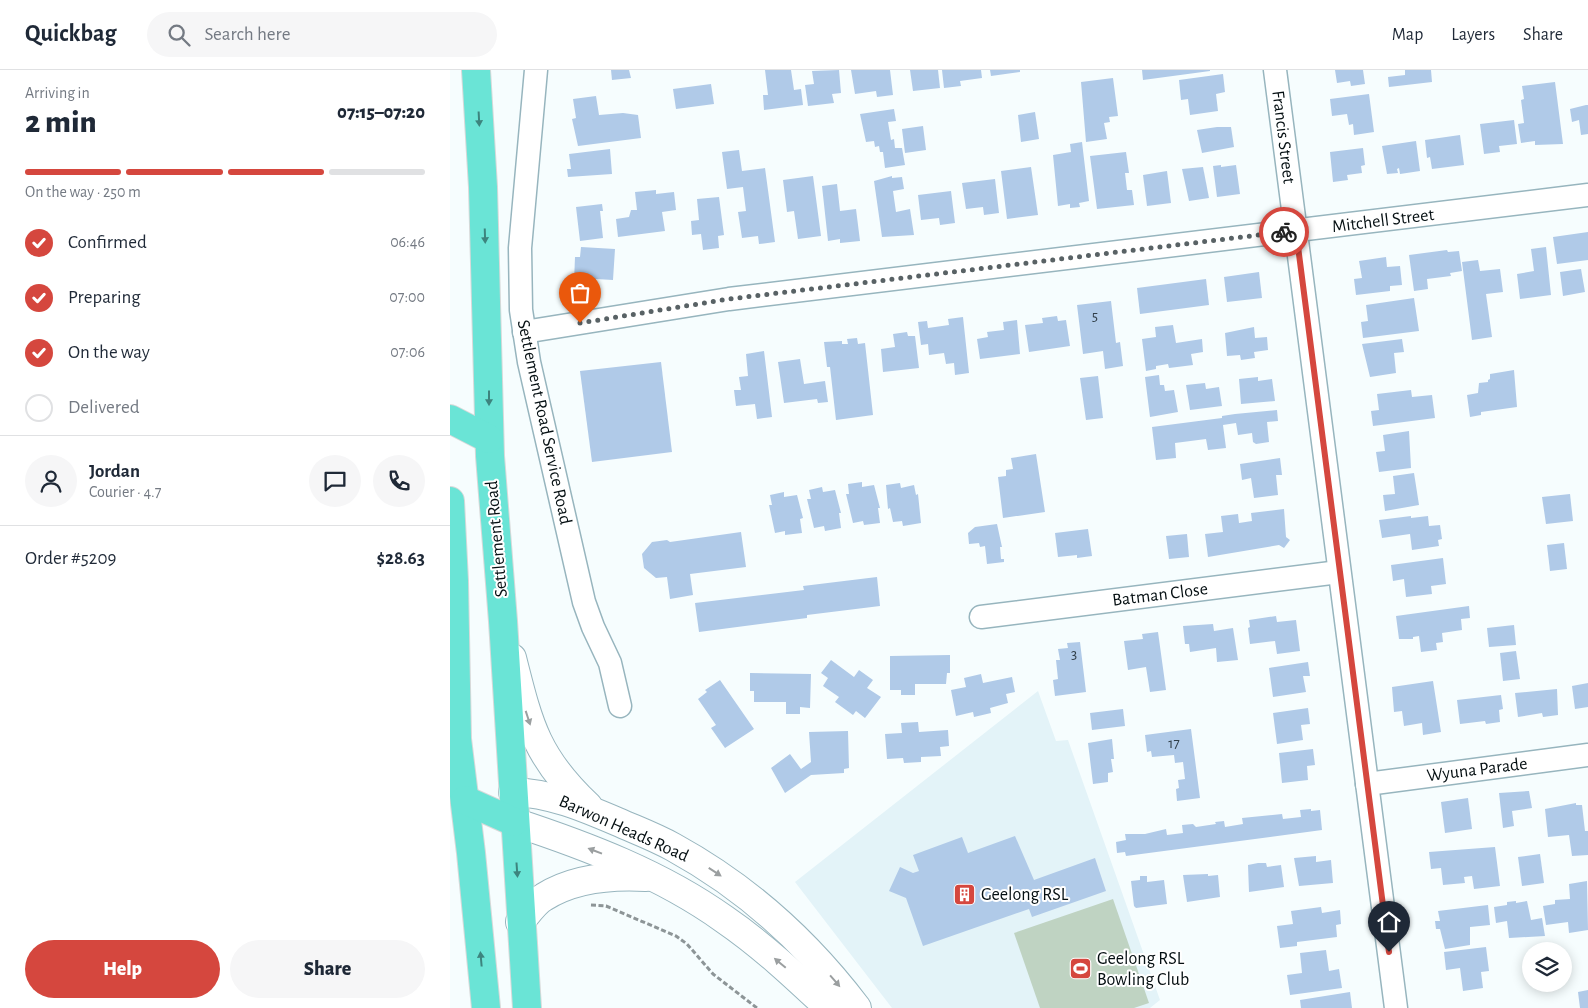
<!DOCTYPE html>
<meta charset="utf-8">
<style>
:root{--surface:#fff;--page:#f6f6f7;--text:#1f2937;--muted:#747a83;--line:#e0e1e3;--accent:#d5473e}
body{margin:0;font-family:"Alegreya Sans",sans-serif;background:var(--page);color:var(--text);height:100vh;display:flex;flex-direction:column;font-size:19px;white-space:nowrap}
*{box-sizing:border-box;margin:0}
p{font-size:16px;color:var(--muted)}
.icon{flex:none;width:28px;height:28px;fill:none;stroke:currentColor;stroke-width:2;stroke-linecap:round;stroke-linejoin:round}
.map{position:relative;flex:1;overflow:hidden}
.drawer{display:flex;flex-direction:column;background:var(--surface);width:450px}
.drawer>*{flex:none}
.controls{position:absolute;left:1072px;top:872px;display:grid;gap:10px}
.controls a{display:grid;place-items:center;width:50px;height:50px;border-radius:50%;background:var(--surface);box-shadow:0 2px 12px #0003;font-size:25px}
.pin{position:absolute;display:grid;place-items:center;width:42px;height:42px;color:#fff;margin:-51px -21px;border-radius:50% 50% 50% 0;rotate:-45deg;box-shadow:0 0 5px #0007}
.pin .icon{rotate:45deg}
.courier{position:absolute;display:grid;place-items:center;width:50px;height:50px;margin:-25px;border:4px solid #d5473e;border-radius:50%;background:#fff;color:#222;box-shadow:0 1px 6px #0007}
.headline em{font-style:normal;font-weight:800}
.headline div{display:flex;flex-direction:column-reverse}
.headline{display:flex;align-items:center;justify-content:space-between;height:85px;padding:0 25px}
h1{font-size:32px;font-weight:800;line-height:38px}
.bar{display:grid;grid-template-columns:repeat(4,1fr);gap:8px 5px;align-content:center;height:60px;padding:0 25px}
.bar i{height:6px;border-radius:4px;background:var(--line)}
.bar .selected{background:var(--accent)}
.bar p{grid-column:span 4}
.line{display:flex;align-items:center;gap:12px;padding:0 25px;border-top:1px solid var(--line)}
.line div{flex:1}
.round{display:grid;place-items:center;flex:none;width:52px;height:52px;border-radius:26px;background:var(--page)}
ol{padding:0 25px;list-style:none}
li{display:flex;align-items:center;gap:15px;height:55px}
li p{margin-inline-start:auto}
li .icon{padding:5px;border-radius:50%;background:var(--accent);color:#fff;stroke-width:4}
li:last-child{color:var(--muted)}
li i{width:28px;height:28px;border:2px solid var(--line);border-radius:50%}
.button{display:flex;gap:10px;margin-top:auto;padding:10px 25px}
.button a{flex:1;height:58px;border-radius:30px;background:var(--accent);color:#fff;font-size:20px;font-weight:800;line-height:58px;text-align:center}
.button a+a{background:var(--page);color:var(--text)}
header{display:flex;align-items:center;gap:30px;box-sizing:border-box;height:70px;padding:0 25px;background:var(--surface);border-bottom:1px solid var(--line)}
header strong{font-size:24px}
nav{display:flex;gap:28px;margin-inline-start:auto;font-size:18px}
.search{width:350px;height:45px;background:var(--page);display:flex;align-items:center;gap:12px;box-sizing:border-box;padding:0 18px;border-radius:28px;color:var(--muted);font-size:19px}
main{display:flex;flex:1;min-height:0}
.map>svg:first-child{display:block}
.built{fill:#e3f3f8}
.green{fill:#bfd3c2}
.building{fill:#b0cae8}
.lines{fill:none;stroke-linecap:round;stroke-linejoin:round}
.minor-casing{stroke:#97b5be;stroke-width:25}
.tertiary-casing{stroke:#97b5be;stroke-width:30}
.trunk-casing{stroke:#d7d9d9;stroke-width:30}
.path{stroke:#8d9597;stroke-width:3;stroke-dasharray:5 2.5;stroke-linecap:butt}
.minor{stroke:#fff;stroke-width:22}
.tertiary{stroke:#fff;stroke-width:28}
.trunk{stroke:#6ae4d6;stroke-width:28}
.oneway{fill:#3d847e}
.oneway2{fill:#9b9fa0}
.done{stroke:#596265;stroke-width:5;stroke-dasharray:0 9}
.route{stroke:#d5473e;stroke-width:6}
.labels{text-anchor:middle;stroke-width:4;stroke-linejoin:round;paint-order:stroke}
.number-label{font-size:15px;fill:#303e48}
.street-label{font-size:18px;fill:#050f12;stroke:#fff}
.poi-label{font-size:18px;fill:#050f12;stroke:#fff;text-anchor:start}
</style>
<header>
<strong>Quickbag</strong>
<div class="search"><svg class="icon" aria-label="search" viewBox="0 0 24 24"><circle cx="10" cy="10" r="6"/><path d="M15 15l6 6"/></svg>Search here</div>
<nav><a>Map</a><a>Layers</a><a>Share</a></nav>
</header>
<main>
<section class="drawer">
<div class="headline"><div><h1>2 min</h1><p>Arriving in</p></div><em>07:15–07:20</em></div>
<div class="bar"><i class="selected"></i><i class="selected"></i><i class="selected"></i><i></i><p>On the way · 250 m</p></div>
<ol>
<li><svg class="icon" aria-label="check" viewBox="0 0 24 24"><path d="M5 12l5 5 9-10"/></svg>Confirmed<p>06:46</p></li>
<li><svg class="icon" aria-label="check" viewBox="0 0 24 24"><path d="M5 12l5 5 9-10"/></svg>Preparing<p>07:00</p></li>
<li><svg class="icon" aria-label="check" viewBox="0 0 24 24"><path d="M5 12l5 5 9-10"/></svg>On the way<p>07:06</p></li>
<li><i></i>Delivered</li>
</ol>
<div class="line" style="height:90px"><a class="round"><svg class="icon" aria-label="person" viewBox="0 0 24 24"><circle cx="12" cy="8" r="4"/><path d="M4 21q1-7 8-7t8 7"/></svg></a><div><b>Jordan</b><p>Courier · 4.7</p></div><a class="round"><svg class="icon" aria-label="chat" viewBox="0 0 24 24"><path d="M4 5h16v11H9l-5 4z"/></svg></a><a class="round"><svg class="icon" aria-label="phone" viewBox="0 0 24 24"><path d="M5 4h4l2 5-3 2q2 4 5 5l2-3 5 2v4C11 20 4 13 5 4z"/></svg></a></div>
<div class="line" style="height:65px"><div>Order #5209</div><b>$28.63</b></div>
<div class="button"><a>Help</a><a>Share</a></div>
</section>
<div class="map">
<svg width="1138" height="938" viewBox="0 0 1138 938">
<rect width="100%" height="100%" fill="#f6fdfe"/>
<path class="built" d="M588,621L606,671L618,670L710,930L700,938H442L345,812Z"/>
<path class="green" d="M663,829L699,933L684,938H590L564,863Z"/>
<g class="building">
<path d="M161,0H179L181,8L162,10Z"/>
<path d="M315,0H341L344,20L351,19L353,35L314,40L313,25H318Z"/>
<path d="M389,0L391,23L382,24L384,33L358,36L355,15L364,14L362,1Z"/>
<path d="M401,0H440L443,25L427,27L426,21L405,24Z"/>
<path d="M460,0H488L490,18L463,21Z"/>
<path d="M492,0H531L532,8L510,11L511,16L494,18Z"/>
<path d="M540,0H570V2L541,6Z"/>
<path d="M692,0H760V1L693,10Z"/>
<path d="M885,0H913L915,14L901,16L900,11L887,13Z"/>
<path d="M955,0H981L982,12L939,17L938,7L955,5Z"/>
<path d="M773,4L775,22L766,24L768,41L740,45L738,29L731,30L729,10Z"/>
<path d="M663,8L668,46L659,47L660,52L654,53L657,69L636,72L631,12Z"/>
<path d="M1105,12L1113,74L1085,75V71L1071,73L1068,54L1074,53L1071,30L1074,29L1072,16Z"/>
<path d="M261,14L264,34L226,39L223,19Z"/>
<path d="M919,24L924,62L904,65L903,54L899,55L897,44L882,46L880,29Z"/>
<path d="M146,26L149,45L173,43L188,45L191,68L128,76L122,49L126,48L123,29Z"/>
<path d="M1136,35H1138V64L1131,65L1129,50L1122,52L1120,39Z"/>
<path d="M444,39L446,51L438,52L441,70L444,69L445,78H452L455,95L435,98L433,82H430L429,76L425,77L424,71L416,72L410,44Z"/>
<path d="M585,42L589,69L571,72L568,45Z"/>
<path d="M1064,50L1067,74L1049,76L1050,82L1034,84L1030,54Z"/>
<path d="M473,56L476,80L455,83L452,59Z"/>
<path d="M767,57H781L784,77L752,83L747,60Z"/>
<path d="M1010,65L1014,95L982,99L980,87L977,88L975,70Z"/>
<path d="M966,71L970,101L950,104L949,98L947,99L948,103L937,104L932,76Z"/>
<path d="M632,72L639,131L629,133L630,137L620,138V134L608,136L603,85L621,82L620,74Z"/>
<path d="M913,78L915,95L911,96L912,103L897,105L898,110L883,112L880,82Z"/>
<path d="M160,79L162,104L118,107L117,99H121L119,84Z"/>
<path d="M289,80L292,101L315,98L325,172L309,174L308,166L292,168L288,142L296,141L293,117L277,119L272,82Z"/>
<path d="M676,82L679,103H675L677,120H682L684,135L647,139L640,86Z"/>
<path d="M771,95V97L786,95L790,124L767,127L763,96Z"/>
<path d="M581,97L588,145L557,149L551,101Z"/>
<path d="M753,97L759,128L739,131L732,99Z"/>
<path d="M717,101L721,133L697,136L693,105Z"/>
<path d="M363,106L371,166L348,169L344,141L337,142L333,110Z"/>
<path d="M442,106V108L452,107L454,119L443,121L446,142L460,139L464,165L432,167L424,111Z"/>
<path d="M545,109L549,143L534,145L533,137L516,139L512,113Z"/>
<path d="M387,114L390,141L406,139L410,171L390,173V169L378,171L372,116Z"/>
<path d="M206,120V124L224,122L226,140L212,142L215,161L168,167L166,149L179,147L181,140H187L185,122Z"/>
<path d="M501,121L505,153L490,155L489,148L471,150L468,125Z"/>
<path d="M269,127L274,165L268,166L269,178L253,180L251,164L242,165L241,151L249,150L247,129Z"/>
<path d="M152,134L153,141H150L153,168L130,171L126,137Z"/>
<path d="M1138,162V190L1107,194L1103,167Z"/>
<path d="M131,177L165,179L163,210L146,209V214L124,212L125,187H130Z"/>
<path d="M1096,177L1101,225L1070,229L1067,204L1084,201L1081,179Z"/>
<path d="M997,180L998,182L1009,181L1012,201L1000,203L1001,206L977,209L978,219L964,221L959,185Z"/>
<path d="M936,187L937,197L950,196L952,215L940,216V221L906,225L904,209L912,208L909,191Z"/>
<path d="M1028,190L1030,201L1050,199L1053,222L1036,224L1042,267L1022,270L1012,192Z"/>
<path d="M1131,199L1135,222L1113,226L1110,202Z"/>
<path d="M809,202L812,228L777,232L774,207Z"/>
<path d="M756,209L759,235L690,244L687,218Z"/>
<path d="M964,228L969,261L913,268L911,252L918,251L916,235Z"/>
<path d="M661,231L666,273L670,272L673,296L655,299L653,281L633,284L627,235Z"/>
<path d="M607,246L608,251L616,250L620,276L579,282L575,255L593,253L592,248Z"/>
<path d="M513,247L519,303L505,305L504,293L496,294L494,283L479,285L478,274L471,275L468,252L477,251L478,258L499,255L498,249Z"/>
<path d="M567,250L570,284L530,289L527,269L538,267L537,262L554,260L553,252Z"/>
<path d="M723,255L726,273L752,269L753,282L741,284L743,295L719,298L718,294L706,296V299L696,301L692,269L706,267L705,257Z"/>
<path d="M804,257L805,268L817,267L818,280L804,282L805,288L791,290L790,285L777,286L775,263Z"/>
<path d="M457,262L458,266H465L469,298L433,302L431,279L445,277L443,264Z"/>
<path d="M407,268L408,274L415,273L423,345L386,350L380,297H377L374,272L392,271V274H398L397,269Z"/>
<path d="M952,269L954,282L944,283L946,303L920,307L912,274Z"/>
<path d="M314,281L322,347L307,349L305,334L286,336L284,320H291L289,307L298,306L296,284Z"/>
<path d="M350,289L354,314L375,311L378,332L368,333L367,329L334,333L328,292Z"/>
<path d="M211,292L222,382L142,392L130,301Z"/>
<path d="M1064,300L1067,337L1031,342V345L1020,347L1017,325L1028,323L1029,313L1038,312V310L1040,309V304Z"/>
<path d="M709,305L710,315H714L715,321L724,320L728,342L700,347L695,307Z"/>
<path d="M648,306L653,348L636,350L630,308Z"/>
<path d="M808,307V311L822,309L825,331L791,334L789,309Z"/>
<path d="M755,313L756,319L769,317L772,336L740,340L736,315Z"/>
<path d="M961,320L962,327L982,325L985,348L923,356L921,341L929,340L927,324Z"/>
<path d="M827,340L828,351L817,352L819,372L806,374L803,372L802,363L788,365L786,353L773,355L776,378L758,380L756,369L725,373L726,388L706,390L702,357L772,348V346L785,344Z"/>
<path d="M959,361L961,398L929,402L926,382L935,381L933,365Z"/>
<path d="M586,384L595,442L553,448L548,407L556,406V400L563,399L561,388Z"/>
<path d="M830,388L832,405H826L828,425L804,428L801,408L792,410L790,394Z"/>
<path d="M964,403L969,435L935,441L933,425L945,424L943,406Z"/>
<path d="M412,412V417L424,415L430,438H428L430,453L414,455L413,451L403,453L396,424H399L398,414Z"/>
<path d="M450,413L451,418L464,415L466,425L468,424L471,453L453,456L452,451L443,452L440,438L438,439L436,415Z"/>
<path d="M372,417L373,422L385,420L391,443H389L391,458L375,461L374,456L364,458L357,429H361L359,420Z"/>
<path d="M334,422V427L347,425L353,448L350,449L352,463L335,465V461L325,463L319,435H322L320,425Z"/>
<path d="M1120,424L1123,451L1096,454L1092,427Z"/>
<path d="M834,439L836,467L840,470L834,478L829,475L758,487L755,464L773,462L771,446L788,444L789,453L802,451L801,443Z"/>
<path d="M961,446V448L978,446L979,456L990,455L992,469L988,470L989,476L962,480L960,464L932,468L929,450Z"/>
<path d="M547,454L552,477H550L551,489H554V492L537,494L535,476L530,477L529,473L519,474L518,463L525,457Z"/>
<path d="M638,459L642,486L627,488V485L608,487L605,463Z"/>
<path d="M291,462L296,497L240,504L243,525L220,529L217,507L206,508L194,498L192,484L202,472L217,470L220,472Z"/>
<path d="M737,464L739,487L719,489L716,466Z"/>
<path d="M1114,473L1117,499L1100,501L1097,475Z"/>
<path d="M993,488L996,514L981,516L982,524L956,527L954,509L943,511L941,495Z"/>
<path d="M427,507L430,536L357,545V548L249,562L245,533L354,520L353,516Z"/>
<path d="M1019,536L1020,548L1011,549L1012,560L992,563L993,572L986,573L987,580L971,582L969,566L963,567V569H949L946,546Z"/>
<path d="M826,546L827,552L846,550L850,581L827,584L825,571L800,574L798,558L800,557L799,550Z"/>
<path d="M763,554L764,561L783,558L788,590L767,592L766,578L740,582L739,574H735L733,556Z"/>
<path d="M1064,555L1066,575L1039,577L1037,558Z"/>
<path d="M708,562L716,620L700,622L696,597L678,600L674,571L693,569L692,564Z"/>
<path d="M630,572L636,622L605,626L603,610L608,609L606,590H610L608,579L618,578L617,573Z"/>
<path d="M1066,581L1070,609L1053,611L1050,583Z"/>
<path d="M500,585V603H497L496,614H465V625H451V620H440V586Z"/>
<path d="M381,590L404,607L409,600L423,610L417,618L431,627L415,648L406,641L403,645L385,632L389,627L373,616L378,608L371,603Z"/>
<path d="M858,592L860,606H853L856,622L823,627L819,598Z"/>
<path d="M300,603L361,604L360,638L350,637V644H336V632H304V621H300Z"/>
<path d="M531,604L533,613L562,607L565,622L556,624L558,633L540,638L541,643L524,647L523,642L506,646L501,620L516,617L514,608Z"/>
<path d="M270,610L304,659L275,678L261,658L266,655L248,629L257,622L255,620Z"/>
<path d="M983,611L991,662L973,665L972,653L954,656L952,641L944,642L942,617Z"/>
<path d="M1138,613V637L1125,639L1122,616Z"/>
<path d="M1107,619L1108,645L1093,647L1092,643L1068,647L1065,623Z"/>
<path d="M1051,625L1053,639L1049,640L1050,652L1036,654L1035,651L1010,654L1007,630Z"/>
<path d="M858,638L860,654L851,655L853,670L827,674L823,643Z"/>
<path d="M673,639L675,656L642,660L640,643Z"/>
<path d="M468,652L469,662L498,660L499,676L490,677L491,686L471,687V692L454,693L453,688L437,689L435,664L452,663L451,653Z"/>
<path d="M741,659L750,728L727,731L726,719L729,718L728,710L735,709L733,692L725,693L724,685L702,687L701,681L697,682L695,665Z"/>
<path d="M398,661L399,698L394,699V703L361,705L335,723L321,698L340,684L351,699L361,692L359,662Z"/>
<path d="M662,669L664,689H661L663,702L658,703V712L643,714L638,673Z"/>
<path d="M863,679L865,695L857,696L858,710L832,713L829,683Z"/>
<path d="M1079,721L1082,738L1062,741L1064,756L1053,758L1049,723Z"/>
<path d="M1018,728L1022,759L995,763L991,732Z"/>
<path d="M1126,733V735H1132L1135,761H1138V785L1122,786L1119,765L1098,767L1095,739Z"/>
<path d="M861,739V741L870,740L872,760L676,786L675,782L667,783L666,772L676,770L675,764H695L716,759L717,765L733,763L732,755L743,754L746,757L766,754L765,752L774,751L775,757L793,754L792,748L832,744L833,749L851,747L850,740Z"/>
<path d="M565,766L584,810L645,788L656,821L582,847L579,839L473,876L456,828L439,821L450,797L463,803L469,801L463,785L512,767L518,783Z"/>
<path d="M1045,777L1050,816L1024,819L1022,806L1014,807L1015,813L993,815L991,798L981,799L979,782Z"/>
<path d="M1090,784L1094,813L1072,816L1068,787Z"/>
<path d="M866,786V792L881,790L883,813L849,816L844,788Z"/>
<path d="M808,793H816L817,797L831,795L834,817L799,822L798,795Z"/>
<path d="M758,804V806L768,805L770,827L737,832L733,805Z"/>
<path d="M690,806H697V812L714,810L717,834L686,838L684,836L681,811L690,810Z"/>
<path d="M1137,811L1138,860L1119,863L1118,852L1096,855L1093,836L1105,834V830L1120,829L1119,814Z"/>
<path d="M1066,831V833L1077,831L1081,850L1092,848L1095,866L1059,868L1057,851L1046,853L1044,837L1057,835V832Z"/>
<path d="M1038,835L1040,855L1020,857V875L995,879L990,859H986L985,851H990L988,841Z"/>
<path d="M871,837L872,843L890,840L891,854L886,855L887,867L847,872V876L830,878L827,856L843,854L841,841Z"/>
<path d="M1036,877L1039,901L1031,902L1033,918L1013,921L1010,898L996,900L994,882Z"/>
<path d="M876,880L879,901L889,899L892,918L840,925L837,905L852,903L850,883Z"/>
<path d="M1138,920V938H1130L1128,922Z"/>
<path d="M900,922L902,938H851L850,930Z"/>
</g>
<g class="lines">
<defs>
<g id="minor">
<path d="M86,0L70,178L71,240L79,292L134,532L143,557L160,593L170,636"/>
<path d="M825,0L946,938"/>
<path d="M74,262L279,229L1138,125"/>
<path d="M531,547L889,502"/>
<path d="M917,714L1138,685"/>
</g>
<g id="tertiary">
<path d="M62,588C79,655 86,687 138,736"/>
<path d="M63,722C100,723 133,737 168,752C186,760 205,767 223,777C296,817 357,872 407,938"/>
<path d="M64,752C137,776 211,804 274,849C312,875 346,907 379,938"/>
<path d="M70,852C77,844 85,832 94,827C124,808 161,805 196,807"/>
</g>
<g id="trunk">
<path d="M26,0L33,117L40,386L53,551L77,938"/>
<path d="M0,349L39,369"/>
<path d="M0,431L4,511L7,669L21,783L36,938"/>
<path d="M15,730L64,752"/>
</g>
</defs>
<use href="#minor" class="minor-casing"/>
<use href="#tertiary" class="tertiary-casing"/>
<use href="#trunk" class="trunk-casing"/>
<path class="path" d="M141,835L156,836L226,866L237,874L263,904L307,938"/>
<use href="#minor" class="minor"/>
<use href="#tertiary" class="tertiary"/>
<use href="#trunk" class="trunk"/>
</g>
<defs><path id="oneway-solid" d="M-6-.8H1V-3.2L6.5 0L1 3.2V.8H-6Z" transform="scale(1.25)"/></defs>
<g class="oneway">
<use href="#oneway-solid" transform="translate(29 49) rotate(87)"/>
<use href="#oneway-solid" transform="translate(35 166) rotate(88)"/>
<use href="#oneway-solid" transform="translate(39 328) rotate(90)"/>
<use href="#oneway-solid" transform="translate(67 800) rotate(86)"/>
<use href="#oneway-solid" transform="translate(31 889) rotate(-95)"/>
</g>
<g class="oneway2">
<use href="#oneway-solid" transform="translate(78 648) rotate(72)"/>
<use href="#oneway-solid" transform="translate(145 781) rotate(-159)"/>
<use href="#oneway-solid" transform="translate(265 802) rotate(33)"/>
<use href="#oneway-solid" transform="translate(330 893) rotate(-140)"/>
<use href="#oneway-solid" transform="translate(385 911) rotate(49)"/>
</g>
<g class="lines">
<path class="done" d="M130,253L279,229L834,162"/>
<path class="route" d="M834,162L846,161L939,882"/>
</g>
<defs>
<symbol id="building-square" viewBox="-11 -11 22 22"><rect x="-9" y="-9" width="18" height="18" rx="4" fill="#d5473e" stroke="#fff"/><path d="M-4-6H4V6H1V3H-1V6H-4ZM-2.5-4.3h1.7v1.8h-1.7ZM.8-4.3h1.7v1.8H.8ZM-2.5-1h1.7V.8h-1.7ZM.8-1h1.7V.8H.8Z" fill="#fff"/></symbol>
<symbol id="stadium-square" viewBox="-11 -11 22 22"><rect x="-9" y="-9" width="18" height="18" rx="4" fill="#d5473e" stroke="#fff"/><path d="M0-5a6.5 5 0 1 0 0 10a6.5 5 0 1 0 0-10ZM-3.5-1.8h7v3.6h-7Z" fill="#fff"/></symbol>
</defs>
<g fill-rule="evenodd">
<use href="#building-square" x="502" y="812" width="25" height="25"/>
<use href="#stadium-square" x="618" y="886" width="25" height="25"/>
</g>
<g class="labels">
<g class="number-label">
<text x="645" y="251">5</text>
<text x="624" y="589">3</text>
<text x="724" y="678">17</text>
</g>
<g class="street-label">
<text transform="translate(834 67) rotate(83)" y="6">Francis Street</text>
<text transform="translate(933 150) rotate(-7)" y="6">Mitchell Street</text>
<text transform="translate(95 352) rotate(78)" y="6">Settlement Road Service Road</text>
<text transform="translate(46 469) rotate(-95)" y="6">Settlement Road</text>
<text transform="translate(710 524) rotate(-7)" y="6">Batman Close</text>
<text transform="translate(1027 699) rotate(-7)" y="6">Wyuna Parade</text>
<text transform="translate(174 758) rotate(24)" y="6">Barwon Heads Road</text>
</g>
<g class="poi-label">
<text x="531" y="830">Geelong RSL</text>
<text x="647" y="894">Geelong RSL<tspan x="647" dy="21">Bowling Club</tspan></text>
</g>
</g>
</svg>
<div class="controls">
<a><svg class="icon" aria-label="layers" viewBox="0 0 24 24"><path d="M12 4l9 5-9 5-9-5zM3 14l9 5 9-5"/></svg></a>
</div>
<div class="pin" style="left:130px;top:253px;background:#ea580c"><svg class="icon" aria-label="bag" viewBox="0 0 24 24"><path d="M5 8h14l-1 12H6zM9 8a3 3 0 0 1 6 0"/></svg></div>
<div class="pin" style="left:939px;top:882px;background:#1f2937"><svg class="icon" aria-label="home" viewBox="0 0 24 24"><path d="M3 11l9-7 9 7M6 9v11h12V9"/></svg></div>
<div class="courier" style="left:834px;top:162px"><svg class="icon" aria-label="bike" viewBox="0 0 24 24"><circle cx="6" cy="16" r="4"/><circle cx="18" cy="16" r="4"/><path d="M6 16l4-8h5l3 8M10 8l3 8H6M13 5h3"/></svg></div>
</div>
</main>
